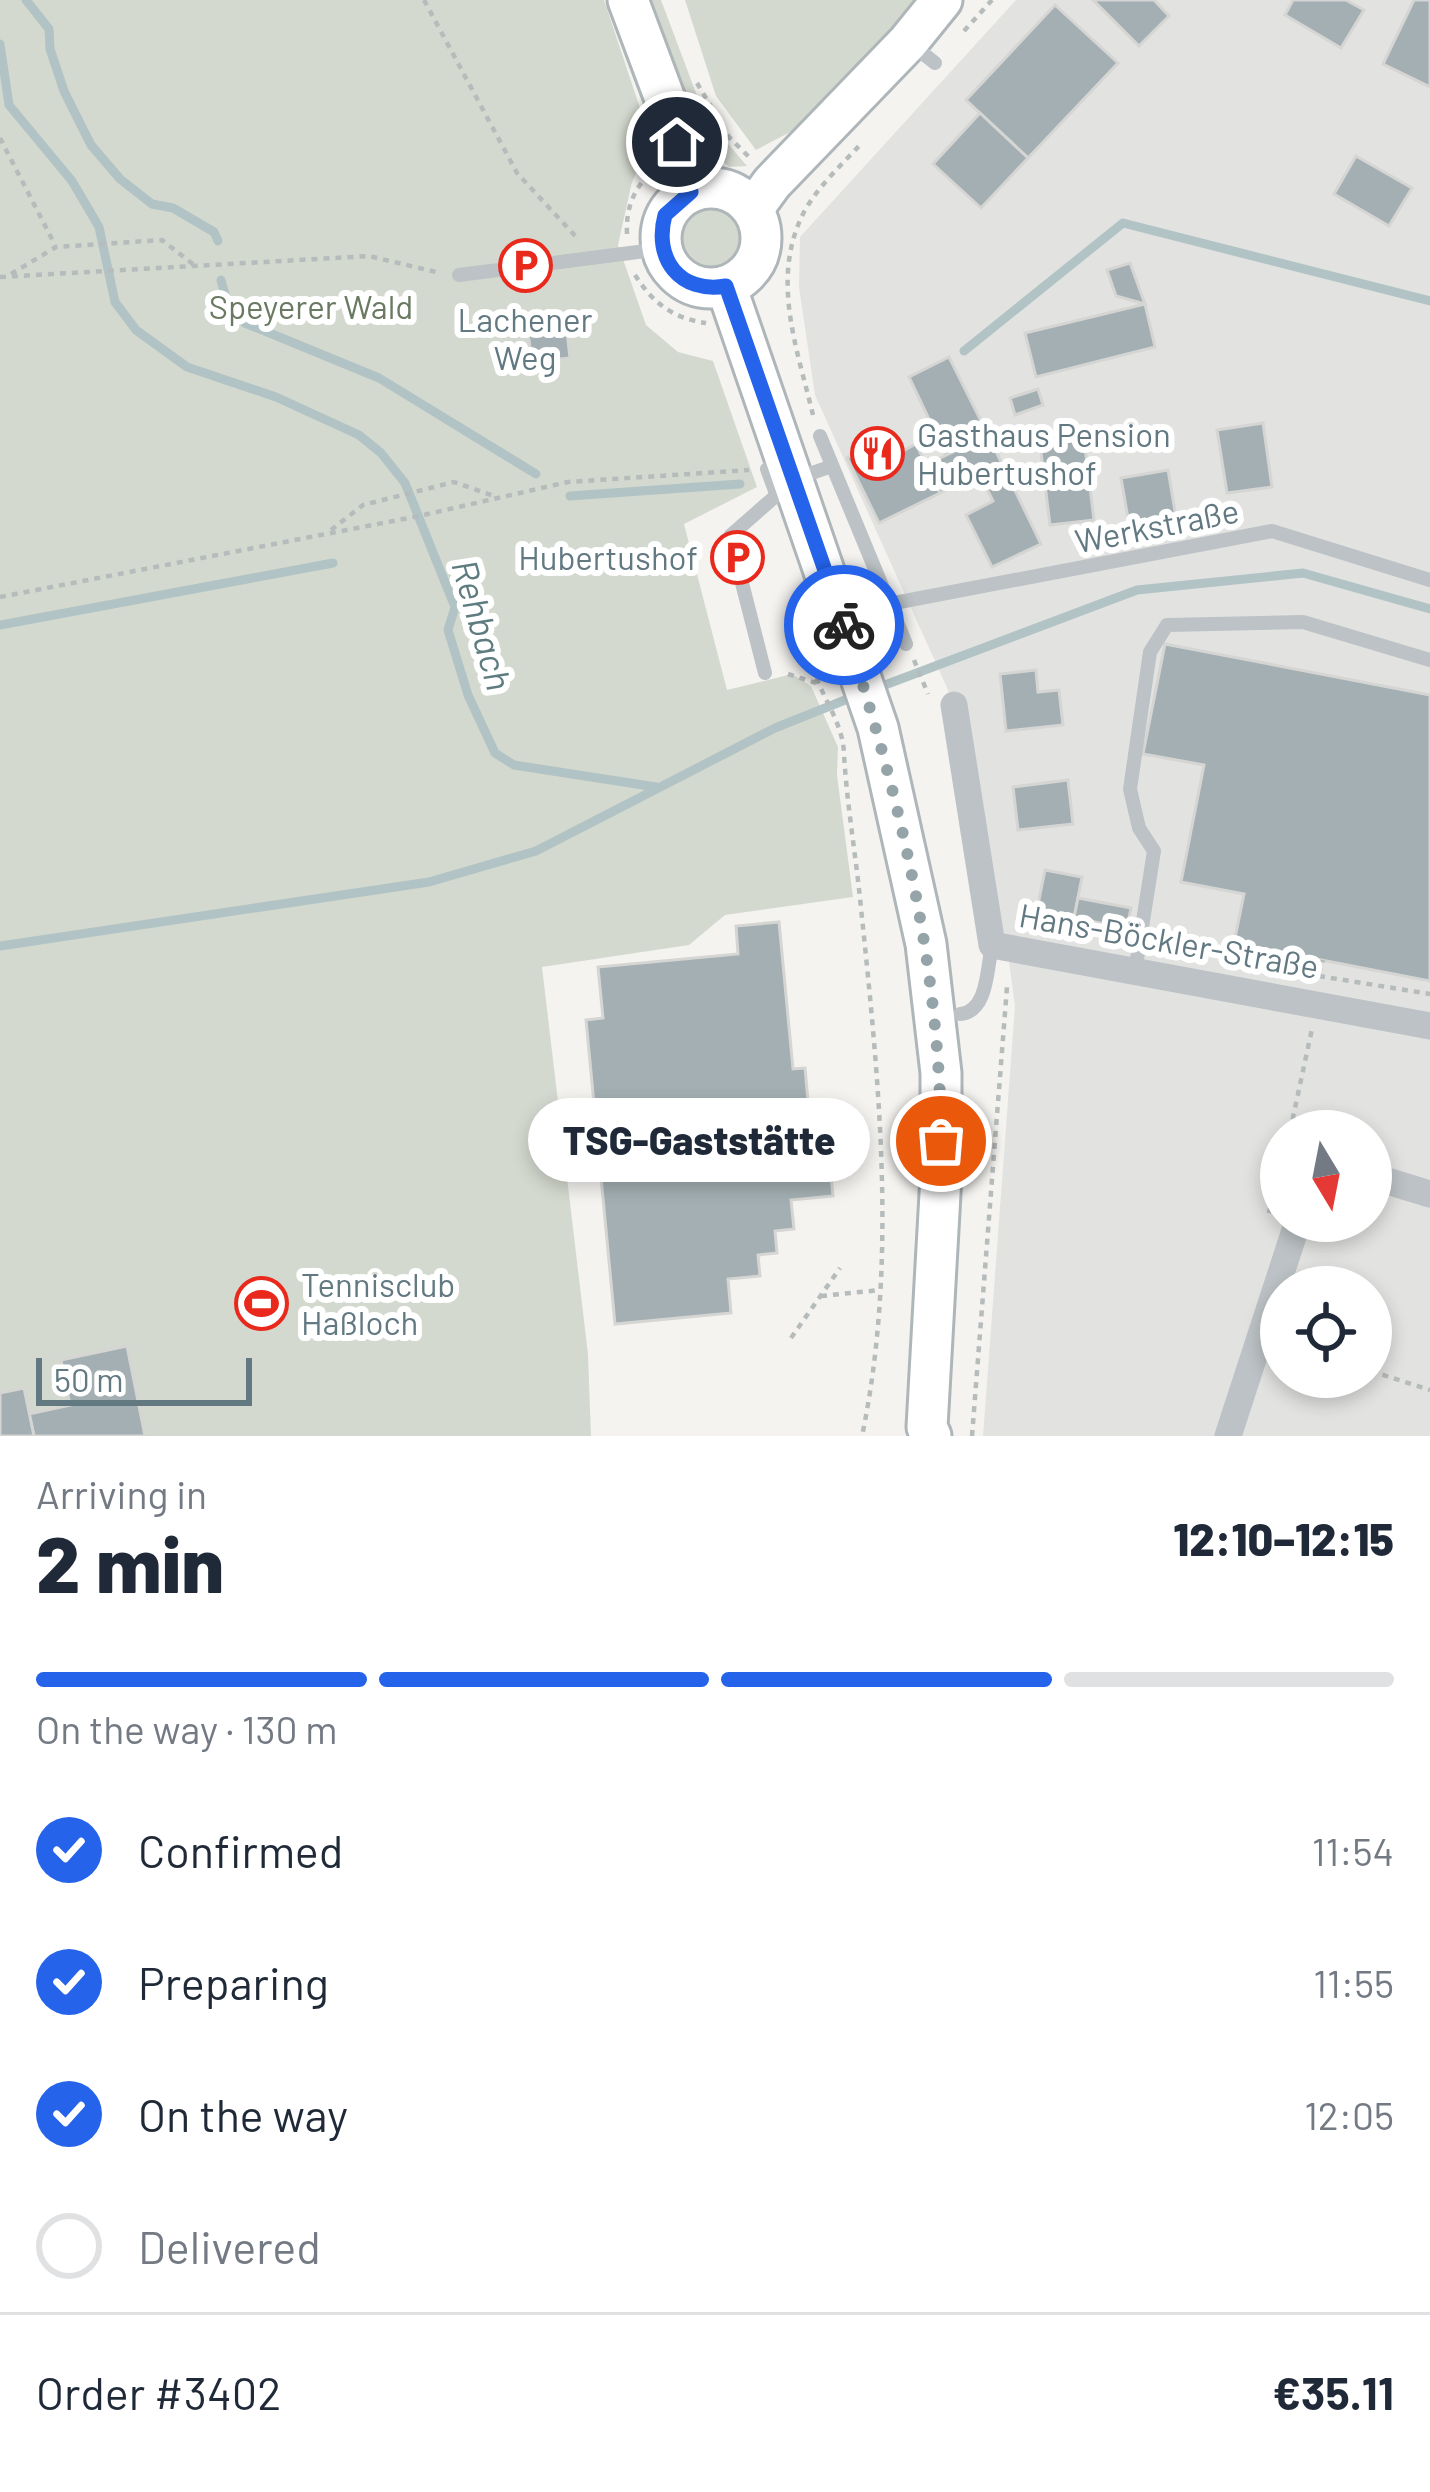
<!DOCTYPE html>
<meta charset="utf-8">
<style>
:root{--surface:#fff;--page:#f6f6f7;--text:#1f2937;--muted:#747a83;--line:#e0e1e3;--accent:#2563eb}
body{margin:0;font-family:Barlow,sans-serif;background:var(--page);color:var(--text);height:100vh;display:flex;flex-direction:column;font-size:45px;white-space:nowrap}
*{box-sizing:border-box;margin:0}
p{font-size:39px;color:var(--muted)}
.icon{flex:none;width:66px;height:66px;fill:none;stroke:currentColor;stroke-width:2;stroke-linecap:round;stroke-linejoin:round}
.map{position:relative;height:1436px;overflow:hidden}
.sheet{display:flex;flex-direction:column;background:var(--surface);flex:1}
.sheet>*{flex:none}
.needle{width:78px;rotate:170deg}
.controls{position:absolute;left:1260px;top:1110px;display:grid;gap:24px}
.controls a{display:grid;place-items:center;width:132px;height:132px;border-radius:50%;background:var(--surface);box-shadow:0 6px 18px #0003;font-size:60px}
.scale{position:absolute;left:36px;bottom:30px;width:216px;box-sizing:border-box;padding-left:12px;border:6px solid #627982;border-top:0;font-size:33px;line-height:42px;white-space:nowrap;color:#627982;-webkit-text-stroke:9px #fff;paint-order:stroke}
.pin{position:absolute;display:grid;place-items:center;width:102px;height:102px;color:#fff;margin:-51px;border:6px solid #fff;border-radius:50%;box-shadow:0 3px 12px #0007}
.courier{position:absolute;display:grid;place-items:center;width:120px;height:120px;margin:-60px;border:9px solid #2563eb;border-radius:50%;background:#fff;color:#222;box-shadow:0 3px 15px #0007}
.bubble{position:absolute;height:84px;border-radius:42px;background:var(--surface);box-shadow:0 6px 18px #0003;font-size:39px;font-weight:800;line-height:84px;text-align:center}
.summary em{font-style:normal;font-weight:800}
.summary div{display:flex;flex-direction:column-reverse}
.summary{display:flex;align-items:center;justify-content:space-between;height:204px;padding:0 36px}
h1{font-size:78px;font-weight:800;line-height:90px}
.bar{display:grid;grid-template-columns:repeat(4,1fr);gap:18px 12px;align-content:center;height:144px;padding:0 36px}
.bar i{height:15px;border-radius:9px;background:var(--line)}
.bar .current{background:var(--accent)}
.bar p{grid-column:span 4}
.line{display:flex;align-items:center;gap:30px;padding:0 36px;border-top:3px solid var(--line)}
.line div{flex:1}
ol{padding:0 36px;list-style:none}
li{display:flex;align-items:center;gap:36px;height:132px}
li p{margin-inline-start:auto}
li .icon{padding:12px;border-radius:50%;background:var(--accent);color:#fff;stroke-width:4}
li:last-child{color:var(--muted)}
li i{width:66px;height:66px;border:6px solid var(--line);border-radius:50%}
.map>svg:first-child{display:block}
.built{fill:#e2e3e1;fill-rule:evenodd}
.green{fill:#d4d9cf}
.lines{fill:none;stroke-linecap:round;stroke-linejoin:round}
.stream{stroke:#b1c3c4;stroke-width:9}
.building{fill:#a3afb2;stroke:#d5d5d3;stroke-width:3}
.secondary-casing{stroke:#afb6b9;stroke-width:45}
.path{stroke:#b6bbbc;stroke-width:4.5;stroke-dasharray:6 6;stroke-linecap:butt}
.lane{stroke:#bcc2c5;stroke-width:14}
.street{stroke:#bcc2c5;stroke-width:27}
.secondary{stroke:#fff;stroke-width:39}
.done{stroke:#95a4a8;stroke-width:12;stroke-dasharray:0 21.6}
.route{stroke:#2563eb;stroke-width:15}
.labels{text-anchor:middle;stroke-width:12;stroke-linejoin:round;paint-order:stroke}
.park-label{font-size:33px;fill:#6a7961;stroke:#fff}
.poi-label{font-size:33px;fill:#627982;stroke:#fff;text-anchor:start}
.street-label{font-size:33px;fill:#627982;stroke:#fff}
.water-label{font-size:36px;font-style:italic;fill:#5e7c7f;stroke:#fff}
</style>
<div class="map">
<svg width="1430" height="1436" viewBox="0 0 1430 1436">
<rect width="100%" height="100%" fill="#f4f3f0"/>
<path class="built" d="M1016,0H1430V1436H983L1015,1006L1009,961L948,690L815,395L799,287L800,237ZM1281,1131H1371V1221H1281ZM1281,1287H1371V1377H1281Z"/>
<g class="green">
<path d="M0,0H604L651,141L632,182L618,245L646,325L678,352L713,361L757,487L684,524L727,690L792,674L811,686L838,747L837,775L853,897L725,915L689,945L542,967L588,1354L591,1436H0Z"/>
<path d="M642,0H661L705,117L747,166L729,167L694,135Z"/>
<path d="M685,0H919L798,128L756,150L716,96Z"/>
<circle cx="712" cy="239" r="30"/>
</g>
<g class="lines">
<g class="stream">
<path d="M26,0L49,29L50,49L64,91L91,145L120,179L152,204L173,208L214,232L218,241"/>
<path d="M0,44L9,105L72,181L99,227L115,302L136,330L187,367L276,397L359,435L381,453L405,483L455,607L448,630L468,695L495,753L514,765L656,787"/>
<path d="M221,280L229,309L245,323L379,378L536,474"/>
<path d="M964,351L1123,223L1430,301"/>
<path d="M570,496L740,484"/>
<path d="M0,625L333,563"/>
<path d="M877,688L1137,590L1303,573L1430,609"/>
<path d="M0,946L429,882L536,851L775,728L855,696"/>
</g>
</g>
<g class="building">
<path d="M1093,0H1154L1169,16L1139,46Z"/>
<path d="M1293,0H1346L1364,10L1341,48L1285,15Z"/>
<path d="M1414,0H1430V87L1383,64Z"/>
<path d="M1055,5L1118,63L1028,158L966,100Z"/>
<path d="M980,113L1028,158L981,208L933,164Z"/>
<path d="M1356,156L1412,188L1389,226L1334,194Z"/>
<path d="M1130,263L1145,304L1116,296L1107,270Z"/>
<path d="M1145,304L1155,347L1036,377L1025,333Z"/>
<path d="M565,314L570,358L532,362L526,318Z"/>
<path d="M949,357L988,435L946,455L909,377Z"/>
<path d="M1038,389L1043,405L1015,415L1010,398Z"/>
<path d="M1263,423L1272,487L1227,493L1217,430Z"/>
<path d="M1083,431L1094,520L1050,525L1039,436Z"/>
<path d="M988,435L1007,474L985,485L979,473L940,493L926,465Z"/>
<path d="M885,439L893,456L916,444L940,493L879,523L847,458Z"/>
<path d="M1168,470L1176,517L1129,524L1121,478Z"/>
<path d="M1007,474L1041,544L992,567L966,515L993,501L985,485Z"/>
<path d="M1165,644L1430,695V981L1234,943L1244,894L1181,882L1204,765L1143,754Z"/>
<path d="M1036,670L1038,692L1059,690L1063,725L1006,731L1000,674Z"/>
<path d="M1068,780L1073,824L1018,830L1013,787Z"/>
<path d="M1045,870L1082,877L1074,918L1037,910Z"/>
<path d="M1078,898L1131,908L1127,928L1074,918Z"/>
<path d="M779,922L793,1069L805,1068L813,1156L829,1155L833,1196L791,1200L794,1229L775,1231L777,1253L758,1255L760,1276L728,1279L731,1313L615,1324L586,1020L603,1018L598,967L738,954L736,926Z"/>
<path d="M127,1346L145,1436H34L29,1414L70,1405L61,1360Z"/>
<path d="M24,1388L34,1436H0V1393Z"/>
</g>
<g class="lines">
<defs>
<g id="secondary">
<path d="M628,0L665,99L691,192"/>
<circle cx="711" cy="238" r="50"/>
<path d="M753,209L772,183L908,42L942,0"/>
<path d="M726,286L878,728L926,944L941,1073V1176L927,1427L931,1436"/>
</g>
</defs>
<use href="#secondary" class="secondary-casing"/>
<g class="path">
<path d="M424,0L517,173L578,239"/>
<path d="M964,31L992,0"/>
<path d="M697,83L729,137L749,157"/>
<path d="M0,138L55,245"/>
<path d="M712,144L729,137"/>
<path d="M627,234C626,210 632,192 649,174"/>
<path d="M11,274L56,247L162,240L194,265"/>
<path d="M635,275C653,303 672,318 706,323"/>
<path d="M0,277L369,256L436,272"/>
<path d="M813,415C797,348 770,278 804,212C817,188 841,165 859,146"/>
<path d="M331,530L363,505L454,482L497,497"/>
<path d="M0,597L419,516L568,482L749,470"/>
<path d="M810,643C808,684 843,714 844,754C847,806 856,856 861,908C879,1081 898,1264 862,1436"/>
<path d="M914,660L928,694"/>
<path d="M788,674L816,683"/>
<path d="M1319,974L1323,960"/>
<path d="M1319,976L1430,994"/>
<path d="M1290,1131L1312,1029"/>
<path d="M1269,1213L1281,1160"/>
<path d="M821,1296L880,1290"/>
<path d="M791,1338L840,1268"/>
<path d="M1371,1371L1430,1390"/>
<path d="M972,1436L1007,987"/>
</g>
<g class="lane">
<path d="M911,44L935,63"/>
<path d="M459,275L661,249"/>
<path d="M820,436L906,644"/>
<path d="M767,469L777,496"/>
<path d="M889,604L1272,531L1430,580"/>
<path d="M765,673L730,536L795,479L832,466"/>
<path d="M1135,972L1154,851L1139,828L1130,789L1150,652L1167,625L1303,622L1430,660"/>
<path d="M960,1014C988,1012 987,968 992,945"/>
</g>
<g class="street">
<path d="M954,705L992,945L1430,1026"/>
<path d="M1371,1176L1430,1194"/>
<path d="M1228,1436L1298,1221"/>
</g>
<use href="#secondary" class="secondary"/>
</g>
<g class="lines">
<path class="done" d="M844,625C899,794 940,963 941,1141"/>
<path class="route" d="M677,142L691,192L665,215C653,259 680,294 726,286L844,625"/>
</g>
<defs>
<symbol id="parking-ring" viewBox="-11 -11 22 22"><circle r="9.5" fill="#fff" stroke="#e8291c" stroke-width="1.5"/><path d="M-3.5-5.5H1a3.5 3.5 0 0 1 0 7H-1V5.5H-3.5ZM-1-3.4V-.6H.8a1.4 1.4 0 0 0 0-2.8Z" fill="#e8291c"/></symbol>
<symbol id="restaurant-ring" viewBox="-11 -11 22 22"><circle r="9.5" fill="#fff" stroke="#e8291c" stroke-width="1.5"/><path d="M-5-6h1v4h1v-4h1v4h1v-4h1v5L-1.5 .5V6h-2V.5L-5-1ZM5-6V6H3V1.5H1.5Q1.5-4 5-6Z" fill="#e8291c"/></symbol>
<symbol id="stadium-ring" viewBox="-11 -11 22 22"><circle r="9.5" fill="#fff" stroke="#e8291c" stroke-width="1.5"/><path d="M0-5a6.5 5 0 1 0 0 10a6.5 5 0 1 0 0-10ZM-3.5-1.8h7v3.6h-7Z" fill="#e8291c"/></symbol>
</defs>
<g fill-rule="evenodd">
<use href="#parking-ring" x="496" y="236" width="59" height="59"/>
<use href="#restaurant-ring" x="848" y="424" width="59" height="59"/>
<use href="#parking-ring" x="708" y="528" width="59" height="59"/>
<use href="#stadium-ring" x="232" y="1274" width="59" height="59"/>
</g>
<g class="labels">
<g class="park-label">
<text x="311" y="319">Speyerer Wald</text>
</g>
<g class="poi-label">
<text x="525" y="332" text-anchor="middle">Lachener<tspan x="525" dy="38">Weg</tspan></text>
<text x="917" y="447">Gasthaus Pension<tspan x="917" dy="38">Hubertushof</tspan></text>
<text x="698" y="570" text-anchor="end">Hubertushof</text>
<text x="301" y="1297">Tennisclub<tspan x="301" dy="38">Haßloch</tspan></text>
</g>
<g class="street-label">
<text transform="translate(1157 526) rotate(-11)" y="12">Werkstraße</text>
<text transform="translate(1169 941) rotate(10)" y="12">Hans-Böckler-Straße</text>
</g>
<g class="water-label">
<text transform="translate(482 625) rotate(74)" y="13">Rehbach</text>
</g>
</g>
</svg>
<div class="controls">
<a><svg class="needle" viewBox="-14 -14 28 28"><path d="M0-13l5 13h-10z" fill="#e53935"/><path d="M0 13l5-13h-10z" fill="#747a83"/></svg></a>
<a><svg class="icon" aria-label="locate" viewBox="0 0 24 24"><circle cx="12" cy="12" r="6"/><path d="M12 2v4M12 18v4M2 12h4M18 12h4"/></svg></a>
</div>
<div class="scale">50 m</div>
<div class="pin" style="left:941px;top:1141px;background:#ea580c"><svg class="icon" aria-label="bag" viewBox="0 0 24 24"><path d="M5 8h14l-1 12H6zM9 8a3 3 0 0 1 6 0"/></svg></div>
<div class="pin" style="left:677px;top:142px;background:#1f2937"><svg class="icon" aria-label="home" viewBox="0 0 24 24"><path d="M3 11l9-7 9 7M6 9v11h12V9"/></svg></div>
<div class="courier" style="left:844px;top:625px"><svg class="icon" aria-label="bike" viewBox="0 0 24 24"><circle cx="6" cy="16" r="4"/><circle cx="18" cy="16" r="4"/><path d="M6 16l4-8h5l3 8M10 8l3 8H6M13 5h3"/></svg></div>
<div class="bubble" style="left:528px;top:1098px;width:342px">TSG-Gaststätte</div>
</div>
<section class="sheet">
<div class="summary"><div><h1>2 min</h1><p>Arriving in</p></div><em>12:10–12:15</em></div>
<div class="bar"><i class="current"></i><i class="current"></i><i class="current"></i><i></i><p>On the way · 130 m</p></div>
<ol>
<li><svg class="icon" aria-label="check" viewBox="0 0 24 24"><path d="M5 12l5 5 9-10"/></svg>Confirmed<p>11:54</p></li>
<li><svg class="icon" aria-label="check" viewBox="0 0 24 24"><path d="M5 12l5 5 9-10"/></svg>Preparing<p>11:55</p></li>
<li><svg class="icon" aria-label="check" viewBox="0 0 24 24"><path d="M5 12l5 5 9-10"/></svg>On the way<p>12:05</p></li>
<li><i></i>Delivered</li>
</ol>
<div class="line" style="height:156px"><div>Order #3402</div><b>€35.11</b></div>
</section>
